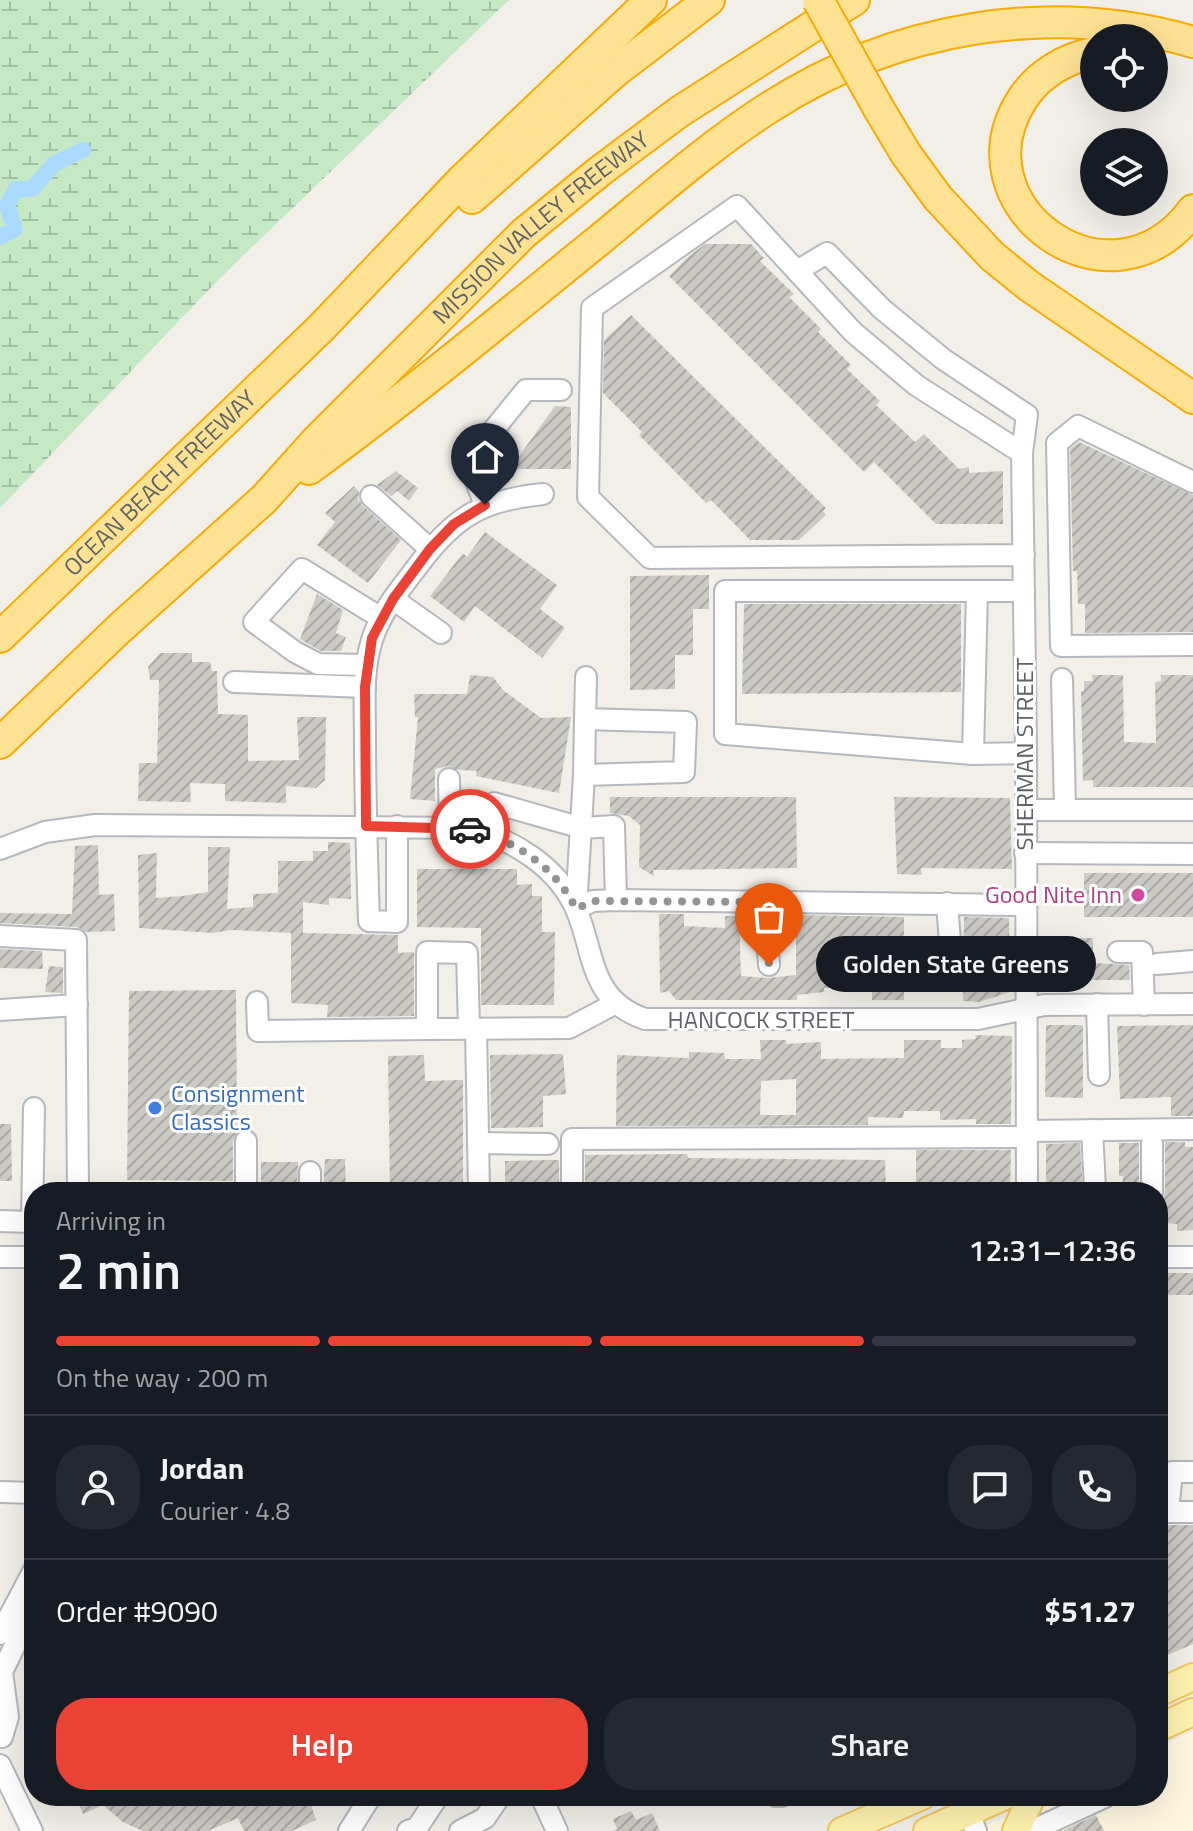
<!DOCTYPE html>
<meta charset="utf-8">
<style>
:root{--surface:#171b24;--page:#242831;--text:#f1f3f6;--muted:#9ea1a6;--line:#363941;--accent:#ea4335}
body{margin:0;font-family:"Titillium Web",sans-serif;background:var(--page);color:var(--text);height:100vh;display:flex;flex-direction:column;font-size:30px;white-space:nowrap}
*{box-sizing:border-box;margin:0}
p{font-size:26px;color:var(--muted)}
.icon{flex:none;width:44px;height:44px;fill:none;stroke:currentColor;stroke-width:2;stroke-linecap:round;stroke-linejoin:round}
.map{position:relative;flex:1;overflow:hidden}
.sheet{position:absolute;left:24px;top:1182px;width:1144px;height:624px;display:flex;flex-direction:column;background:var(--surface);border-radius:32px;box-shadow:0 8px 32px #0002}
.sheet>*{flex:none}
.fabs{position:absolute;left:1080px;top:24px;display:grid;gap:16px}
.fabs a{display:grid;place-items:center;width:88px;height:88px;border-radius:50%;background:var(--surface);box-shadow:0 8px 32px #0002;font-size:40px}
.pin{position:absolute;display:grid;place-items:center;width:68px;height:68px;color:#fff;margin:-82px -34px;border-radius:50% 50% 50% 0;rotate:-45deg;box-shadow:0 0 8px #0007}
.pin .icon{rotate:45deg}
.courier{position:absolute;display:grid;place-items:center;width:80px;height:80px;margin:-40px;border:6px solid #ea4335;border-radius:50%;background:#fff;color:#222;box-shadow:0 2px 10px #0007}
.bubble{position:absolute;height:56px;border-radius:28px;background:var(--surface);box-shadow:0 8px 32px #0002;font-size:26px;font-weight:600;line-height:56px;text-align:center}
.headline em{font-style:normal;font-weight:600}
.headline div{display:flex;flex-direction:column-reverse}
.headline{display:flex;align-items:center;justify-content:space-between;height:136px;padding:0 32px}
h1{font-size:52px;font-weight:600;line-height:60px}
.bar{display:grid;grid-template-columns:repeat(4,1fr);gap:12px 8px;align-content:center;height:96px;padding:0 32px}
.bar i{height:10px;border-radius:6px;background:var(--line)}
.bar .current{background:var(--accent)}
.bar p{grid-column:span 4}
.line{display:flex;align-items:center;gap:20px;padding:0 32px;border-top:2px solid var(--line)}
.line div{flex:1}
.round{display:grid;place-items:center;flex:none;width:84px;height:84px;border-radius:32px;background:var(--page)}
.button{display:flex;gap:16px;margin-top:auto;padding:16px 32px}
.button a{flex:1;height:92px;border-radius:32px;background:var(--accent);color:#fff;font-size:32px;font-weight:600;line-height:92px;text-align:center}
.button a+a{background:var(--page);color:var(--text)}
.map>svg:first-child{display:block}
.commercial{fill:#fef7e0}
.wetland{fill:url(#wetland-marsh)}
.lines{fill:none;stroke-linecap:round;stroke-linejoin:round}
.canal{stroke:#aadaff;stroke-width:16}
.building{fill:url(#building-hatch);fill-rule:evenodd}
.minor-casing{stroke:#b5b8bc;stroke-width:24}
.major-casing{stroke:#f2c960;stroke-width:30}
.highway-casing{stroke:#f9ab00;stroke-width:34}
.minor{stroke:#fff;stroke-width:20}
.major{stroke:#fff2af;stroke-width:26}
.highway{stroke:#fde293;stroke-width:30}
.highway-bridge-casing{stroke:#f9ab00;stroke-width:34;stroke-linecap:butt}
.highway-bridge{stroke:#fde293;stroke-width:30}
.done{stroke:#929495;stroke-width:8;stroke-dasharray:0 14.4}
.route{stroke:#ea4335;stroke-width:10}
.hotel-dot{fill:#d1479c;stroke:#fff;stroke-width:3}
.shop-dot{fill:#3f7fe0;stroke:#fff;stroke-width:3}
.labels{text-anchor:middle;stroke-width:6;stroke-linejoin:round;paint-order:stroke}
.street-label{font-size:24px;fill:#5f6368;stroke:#fff}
.hotel-label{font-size:24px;fill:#b23c85;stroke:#fff;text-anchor:end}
.shop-label{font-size:24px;fill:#366cbe;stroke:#fff;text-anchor:start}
</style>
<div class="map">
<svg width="1193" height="1831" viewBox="0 0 1193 1831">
<defs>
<pattern id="wetland-marsh" width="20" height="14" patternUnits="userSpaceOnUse" patternTransform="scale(2)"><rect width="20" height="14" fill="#c5e8c5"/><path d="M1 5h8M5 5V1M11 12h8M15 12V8" fill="none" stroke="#a3c0a4"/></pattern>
<pattern id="building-hatch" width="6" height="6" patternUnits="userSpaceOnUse" patternTransform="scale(2)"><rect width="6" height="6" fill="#cccac5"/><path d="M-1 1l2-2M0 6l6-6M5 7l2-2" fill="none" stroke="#a9a8a4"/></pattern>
</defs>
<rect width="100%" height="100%" fill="#f1efe8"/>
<path class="commercial" d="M1193,1731V1831H973L1053,1796H1158V1747Z"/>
<path class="wetland" d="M0,0H509L223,275L0,508Z"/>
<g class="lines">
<path class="canal" d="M0,237L15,229L7,205L16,189H32L54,164L83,150"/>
</g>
<g class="building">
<path d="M705,244H751L764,258L760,261L794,294L789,297L821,329L818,332L851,365L847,369L880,401L876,405L915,442L924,434L959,469L969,467V473L1003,471V524H936L874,462L864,472L669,276L688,257Z"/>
<path d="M631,315L826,508L823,511L826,515L799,540H750L711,500L706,503L639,435L642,432L603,393L604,340Z"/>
<path d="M555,406L571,407V469H510Z"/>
<path d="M1079,442L1193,495V632L1085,633V604H1078L1077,571H1073L1070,449Z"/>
<path d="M396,471L418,488L409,501L397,491L391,496L377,485Z"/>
<path d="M354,486L359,492L358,499L362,505L401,540L368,583L317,545L335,522L325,513Z"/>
<path d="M485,532L557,585L540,609L565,628L542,658L475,606L464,622L430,596L463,553L467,557Z"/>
<path d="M709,575V609H693V655H675V689L630,690V576Z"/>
<path d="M317,594L343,610L336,633L346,637L341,651H321L300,639Z"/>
<path d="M744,604H961V692L742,694Z"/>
<path d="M160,653H192V662H210L212,671H217L218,714L248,715V761L299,760L297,717H326L325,780L316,788L286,786V803L225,801V784L190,783L191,802L138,801L139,763H157L159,680H150L148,667Z"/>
<path d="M470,675L493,677L503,690L541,718L571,717L559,793L476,776L477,771L458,770L448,766L435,769V801L410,799L418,717H415L414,694H467Z"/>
<path d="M1092,675H1123L1124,742L1156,743L1155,682L1161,681V675H1193V787H1093V780L1083,781L1081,691H1084V681H1093Z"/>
<path d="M610,797H796L797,868L653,870L654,876L639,867L640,825L629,816L610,813Z"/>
<path d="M894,797L1010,798L1012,869L921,868L922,875L897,874Z"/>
<path d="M328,842L350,843L351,899L329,898V905L303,902V933L398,935V953L414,952V1016L327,1017L328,1005L291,1003V933L232,930L212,933L139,928L138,855L157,853L156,898L183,896L208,892V847H230L227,909L253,907V894L278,893V861H313V851H328Z"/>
<path d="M98,845L99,895L114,894L115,931L86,932L77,927L0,923V913L72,914L75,846Z"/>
<path d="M417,869H517V885L532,884V896H542V932H555L554,1005H481V928L417,927Z"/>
<rect x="1084" y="873" width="109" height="44"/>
<path d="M659,914H684V926L725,928V916H739L741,976L769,978L796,975V915L904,917V944H937L940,991L904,990V1000H872V987L824,988V992L797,995V1000H676L669,991L660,993Z"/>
<path d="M964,917L1009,918L1010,992L979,1002L963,1001Z"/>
<path d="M1072,938H1093V963L1129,965L1130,980H1042L1043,963L1072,962Z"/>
<path d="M0,949L42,951L43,969L0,968Z"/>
<path d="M49,966L63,967V993L45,992Z"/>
<path d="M236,990L237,1132L233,1141V1181L127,1180L129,991Z"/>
<path d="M1046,1025H1083V1098L1045,1097Z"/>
<path d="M1193,1025V1116H1171V1097L1120,1099L1117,1026Z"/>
<path d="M975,1035L1012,1036L1011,1124H976V1119L940,1120V1111H904L903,1118L868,1117V1125L616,1126L617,1055L689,1058V1052L724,1053L725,1059H761L760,1040H786V1044L821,1042V1059L904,1058V1040H941V1048H962V1040L976,1039ZM796,1079V1115H760L761,1081Z"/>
<path d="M563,1054L566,1094L543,1096V1127L491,1128L490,1055Z"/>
<path d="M424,1055L425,1081L463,1080V1192H390L388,1056Z"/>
<path d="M0,1124H11L12,1181H0Z"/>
<path d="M1165,1142H1185V1147H1193V1230L1177,1231V1224L1163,1223V1211H1159L1165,1192Z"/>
<path d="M1080,1143L1083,1192H1046V1144Z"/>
<path d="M1119,1143H1139V1192H1122L1123,1176H1119Z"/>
<path d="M916,1150H1011L1010,1192L916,1190Z"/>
<path d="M687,1154L688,1158L885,1160L886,1192H585V1155Z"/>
<path d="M325,1159H345L346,1192H323Z"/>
<path d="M545,1160H559V1192H505V1161Z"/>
<path d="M261,1162H298L297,1192H261Z"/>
<rect x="1158" y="1273" width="35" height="22"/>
<path d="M1158,1525H1193V1644L1161,1658L1158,1651Z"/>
<path d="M75,1796H308L316,1820L292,1831H244L238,1818L208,1831H143L123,1822L103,1805L83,1814Z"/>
<path d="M631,1811L636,1820L652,1813L660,1831H613L617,1829L613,1819Z"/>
<path d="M1096,1815L1104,1831H1062Z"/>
</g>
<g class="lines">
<defs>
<g id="minor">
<path d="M797,271L827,253L882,309L943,359L1027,415L1022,453"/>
<path d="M1193,482L1078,426L1057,443L1061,646L1193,645"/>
<path d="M371,496L430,549"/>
<path d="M485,505L468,461L526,390H561"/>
<path d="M1024,555L650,558L588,497L592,308L737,206L853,332L916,385L1022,453L1026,753L1027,1192"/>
<path d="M1024,591H977L973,754L1026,753"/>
<path d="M393,599L441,633"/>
<path d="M366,665L318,664L295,652L254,622L302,569L381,618"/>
<path d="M586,677L585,719L686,722L684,772L584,775L576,909L593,901L616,900L1025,905"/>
<path d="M1062,679L1065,810"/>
<path d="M234,682L365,687"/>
<path d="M973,754L725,734V591H977"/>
<path d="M584,775L585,719"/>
<path d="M449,779L450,827"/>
<path d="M1026,810H1193"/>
<path d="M397,826V922L369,921C367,860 365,799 365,737C365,705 362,671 372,640C381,611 402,587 420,563C456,515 484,500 543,494"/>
<path d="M489,834L494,803L582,828L614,826L616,900"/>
<path d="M0,849L45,832L95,825L470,828C513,840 557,866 576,909C595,953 589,1000 645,1019H978L1044,1005L1193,1004"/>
<path d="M1025,853L1193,854"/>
<path d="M765,902L769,965"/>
<path d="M947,903L952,968"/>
<path d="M0,936L76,940L78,1192"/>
<path d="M1118,952H1142L1144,1005"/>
<path d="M1157,964L1193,961"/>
<path d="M257,1002L258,1031L427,1029"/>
<path d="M1097,1004L1099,1075"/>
<path d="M0,1010L77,1005"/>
<path d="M469,1028L467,953L427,952V1029L569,1028L616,1003"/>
<path d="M476,1028L479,1192"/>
<path d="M1092,1130L1095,1188"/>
<path d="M1027,1131L1193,1129"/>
<path d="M478,1143L548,1144"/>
<path d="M246,1192V1141"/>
<path d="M310,1192V1172"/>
<path d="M572,1192V1139L1027,1137"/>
<path d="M1152,1192V1143"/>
<path d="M0,1221L32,1222L34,1108"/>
<path d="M0,1257H34"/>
<path d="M1158,1257H1193"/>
<path d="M0,1492L34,1493"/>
<path d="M1158,1512H1193"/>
<path d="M1168,1512L1172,1472H1193"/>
<path d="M0,1634L34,1570"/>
<path d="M2,1737L8,1717L2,1672L34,1606"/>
<path d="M0,1765L32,1831"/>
<path d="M541,1796L557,1831"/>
<path d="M776,1796H782"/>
<path d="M962,1796L976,1831"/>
<path d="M349,1831L371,1796"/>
<path d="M408,1831L417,1828L438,1796"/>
<path d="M460,1831L485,1818L500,1796"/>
<path d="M1036,1831L1042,1826L1105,1797"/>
</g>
<g id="major">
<path d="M1158,1693L1193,1677"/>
<path d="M1158,1728L1193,1712"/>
<path d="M842,1831L922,1796"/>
<path d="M927,1831L1005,1796"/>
<path d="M1016,1831L1032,1796"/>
</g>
<g id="highway">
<path d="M1094,53C1066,58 1039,74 1023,98C952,206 1111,321 1193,210"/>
<path d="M879,109L906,154L938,198L992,256L1029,286L1193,398"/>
<path d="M472,198L616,71L709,0"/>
<path d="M309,469C408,397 503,318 598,241C654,195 709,146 770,107C895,27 1050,0 1193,42"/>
<path id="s1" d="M0,637L321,328L463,179L651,0"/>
<path id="s2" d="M0,743L120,628L264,499L316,441L524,233L600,171L679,112L854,0"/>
</g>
</defs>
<use href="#minor" class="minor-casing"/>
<use href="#major" class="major-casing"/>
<use href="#highway" class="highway-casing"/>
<use href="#minor" class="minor"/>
<use href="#major" class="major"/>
<use href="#highway" class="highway"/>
<defs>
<path id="highway-bridge" d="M818,0L879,109"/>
</defs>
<use href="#highway-bridge" class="highway-bridge-casing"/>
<use href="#highway-bridge" class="highway-bridge"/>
</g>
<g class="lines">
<path class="done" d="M470,829C515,841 555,866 576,909L593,901L765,902L769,965"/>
<path class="route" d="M470,829L366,826L365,687L372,638L393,599L430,549L454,524L485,505"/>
</g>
<circle class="hotel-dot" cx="1138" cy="895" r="8"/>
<circle class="shop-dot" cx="155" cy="1108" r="8"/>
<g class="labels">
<g class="street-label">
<text dy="8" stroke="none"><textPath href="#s2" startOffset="748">MISSION VALLEY FREEWAY</textPath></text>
<text dy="8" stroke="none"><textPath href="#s1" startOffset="222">OCEAN BEACH FREEWAY</textPath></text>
<text transform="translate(1025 754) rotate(-90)" y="8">SHERMAN STREET</text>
<text x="761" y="1028">HANCOCK STREET</text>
</g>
<g class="hotel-label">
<text x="1122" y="903">Good Nite Inn</text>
</g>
<g class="shop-label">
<text x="171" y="1102">Consignment<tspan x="171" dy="28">Classics</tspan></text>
</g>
</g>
</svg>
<div class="fabs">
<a><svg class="icon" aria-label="locate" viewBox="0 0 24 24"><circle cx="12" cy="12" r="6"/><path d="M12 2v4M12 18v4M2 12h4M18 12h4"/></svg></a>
<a><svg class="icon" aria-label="layers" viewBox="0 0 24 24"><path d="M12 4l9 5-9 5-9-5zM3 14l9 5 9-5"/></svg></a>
</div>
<div class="pin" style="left:769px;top:965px;background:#ea580c"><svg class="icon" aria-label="bag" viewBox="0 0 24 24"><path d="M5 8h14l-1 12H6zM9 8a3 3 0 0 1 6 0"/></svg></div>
<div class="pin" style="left:485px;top:505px;background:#1f2937"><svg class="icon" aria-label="home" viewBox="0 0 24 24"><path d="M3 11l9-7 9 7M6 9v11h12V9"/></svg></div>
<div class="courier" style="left:470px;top:829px"><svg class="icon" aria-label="car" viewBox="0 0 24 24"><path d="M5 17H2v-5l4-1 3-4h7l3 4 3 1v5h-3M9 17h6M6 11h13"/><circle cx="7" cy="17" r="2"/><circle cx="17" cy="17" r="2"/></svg></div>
<div class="bubble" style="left:816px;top:936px;width:280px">Golden State Greens</div>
<section class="sheet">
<div class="headline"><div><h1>2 min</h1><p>Arriving in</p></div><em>12:31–12:36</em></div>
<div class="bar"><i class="current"></i><i class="current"></i><i class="current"></i><i></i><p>On the way · 200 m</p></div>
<div class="line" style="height:144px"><a class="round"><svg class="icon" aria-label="person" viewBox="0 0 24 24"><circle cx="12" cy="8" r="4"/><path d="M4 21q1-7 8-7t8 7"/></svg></a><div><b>Jordan</b><p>Courier · 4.8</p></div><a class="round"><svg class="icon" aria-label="chat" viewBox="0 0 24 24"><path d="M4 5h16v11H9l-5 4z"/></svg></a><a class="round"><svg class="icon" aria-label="phone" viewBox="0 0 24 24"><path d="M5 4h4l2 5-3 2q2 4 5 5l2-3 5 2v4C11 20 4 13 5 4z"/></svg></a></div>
<div class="line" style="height:104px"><div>Order #9090</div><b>$51.27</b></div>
<div class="button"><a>Help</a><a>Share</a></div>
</section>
</div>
